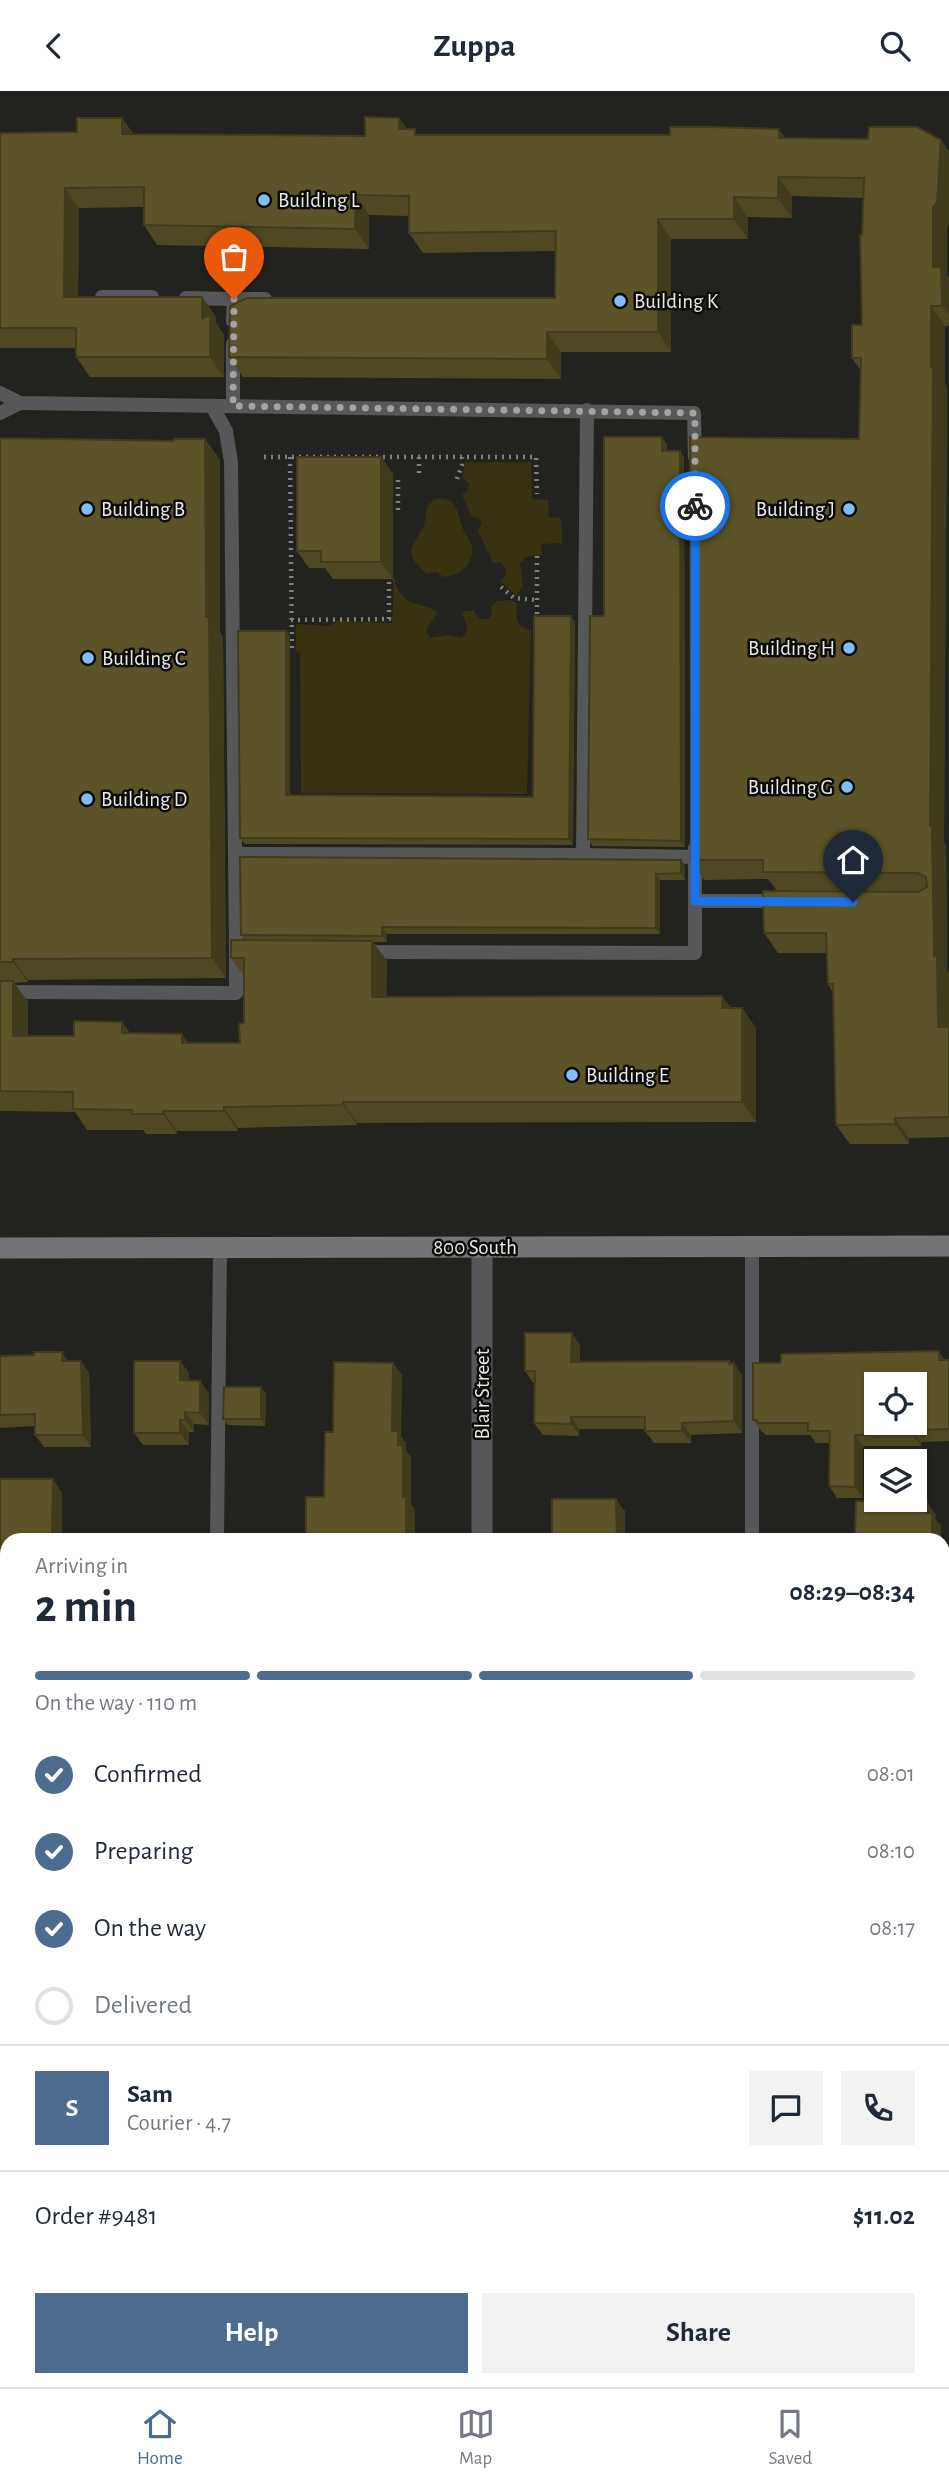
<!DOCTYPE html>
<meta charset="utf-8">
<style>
:root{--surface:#fff;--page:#f2f2f3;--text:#1f2937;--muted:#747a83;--line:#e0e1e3;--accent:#4b6c8f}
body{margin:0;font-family:"Alegreya Sans",sans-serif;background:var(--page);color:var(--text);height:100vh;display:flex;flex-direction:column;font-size:26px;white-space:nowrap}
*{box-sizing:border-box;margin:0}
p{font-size:23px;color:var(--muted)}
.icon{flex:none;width:38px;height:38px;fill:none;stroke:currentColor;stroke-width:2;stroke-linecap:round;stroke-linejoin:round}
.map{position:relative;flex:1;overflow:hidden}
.details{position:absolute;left:0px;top:1442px;width:950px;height:854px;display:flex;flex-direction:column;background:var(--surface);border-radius:21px 21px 0 0;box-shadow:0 2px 5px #0004}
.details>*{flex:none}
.buttons{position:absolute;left:864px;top:1281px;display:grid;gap:14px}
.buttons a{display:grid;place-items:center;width:63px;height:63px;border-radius:0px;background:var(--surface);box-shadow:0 2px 5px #0004;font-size:35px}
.pin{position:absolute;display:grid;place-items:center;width:60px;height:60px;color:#fff;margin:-72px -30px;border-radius:50% 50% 50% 0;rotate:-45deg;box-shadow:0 0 7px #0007}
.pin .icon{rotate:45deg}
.courier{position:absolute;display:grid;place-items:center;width:70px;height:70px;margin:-35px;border:5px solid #1a73e8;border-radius:50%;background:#fff;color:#222;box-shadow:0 2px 9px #0007}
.headline em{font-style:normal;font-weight:700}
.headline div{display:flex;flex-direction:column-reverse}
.headline{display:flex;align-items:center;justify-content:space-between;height:119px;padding:0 35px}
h1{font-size:46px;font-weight:700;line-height:52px}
.bar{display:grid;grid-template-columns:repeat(4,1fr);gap:10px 7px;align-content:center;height:84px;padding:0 35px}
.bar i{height:9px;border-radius:5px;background:var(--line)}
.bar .selected{background:var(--accent)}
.bar p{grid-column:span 4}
.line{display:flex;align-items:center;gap:18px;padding:0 35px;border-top:2px solid var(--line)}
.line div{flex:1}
.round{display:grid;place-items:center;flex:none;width:74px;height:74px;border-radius:0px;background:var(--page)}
ol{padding:0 35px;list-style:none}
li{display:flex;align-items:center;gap:21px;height:77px}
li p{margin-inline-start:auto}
li .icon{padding:7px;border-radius:50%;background:var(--accent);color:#fff;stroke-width:4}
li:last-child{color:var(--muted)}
li i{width:38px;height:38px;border:4px solid var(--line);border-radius:50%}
.primary-button{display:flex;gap:14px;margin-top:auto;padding:14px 35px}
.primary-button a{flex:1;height:80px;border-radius:0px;background:var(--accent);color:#fff;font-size:28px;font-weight:700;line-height:80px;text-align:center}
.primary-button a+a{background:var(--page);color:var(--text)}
header{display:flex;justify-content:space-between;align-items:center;height:91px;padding:0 35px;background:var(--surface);font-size:32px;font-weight:700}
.tab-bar{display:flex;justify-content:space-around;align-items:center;height:98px;border-top:2px solid var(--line);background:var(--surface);font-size:19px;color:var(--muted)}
.tab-bar a{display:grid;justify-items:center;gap:4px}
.tab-bar .selected{color:var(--accent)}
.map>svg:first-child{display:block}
.green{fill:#383210}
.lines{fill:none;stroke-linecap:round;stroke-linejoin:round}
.path{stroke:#7f7f7c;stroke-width:4.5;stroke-dasharray:2 5;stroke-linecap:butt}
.lane{stroke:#565758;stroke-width:14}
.street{stroke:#565758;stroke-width:21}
.secondary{stroke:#737577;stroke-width:21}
.wall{fill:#4f4822}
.shaded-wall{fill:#403b1c}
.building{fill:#5c5428;stroke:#403b1c;stroke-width:2;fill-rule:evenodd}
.done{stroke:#a3a3a0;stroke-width:7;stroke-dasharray:0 12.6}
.route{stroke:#1a73e8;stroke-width:9}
.poi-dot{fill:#80bdfa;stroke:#0b0b0a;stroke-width:2.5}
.labels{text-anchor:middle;stroke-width:5;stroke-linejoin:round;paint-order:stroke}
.poi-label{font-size:21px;fill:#e8e8e6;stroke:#0b0b0a;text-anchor:start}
.street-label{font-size:21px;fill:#e8e8e6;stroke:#0b0b0a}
</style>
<header><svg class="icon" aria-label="back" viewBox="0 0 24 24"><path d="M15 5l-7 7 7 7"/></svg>Zuppa<svg class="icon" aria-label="search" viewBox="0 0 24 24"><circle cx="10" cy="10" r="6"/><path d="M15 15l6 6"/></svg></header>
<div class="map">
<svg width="949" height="2296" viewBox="0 0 949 2296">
<rect width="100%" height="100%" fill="#22221e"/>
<g class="green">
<path d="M465,371H531L532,408L548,409L549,426L561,427L562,452L541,453L542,464L526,466L520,472L523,495L516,505L501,490L505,486L506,478L500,471L493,472L478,440L482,431L477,427L472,426L462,404L467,400L469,393L462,386Z"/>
<path d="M438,407C459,407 457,423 463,438C465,443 469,447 471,452C477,471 460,485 444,486L436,481L427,483C417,475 406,464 415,450C417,445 422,440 424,435C427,422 423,414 438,407Z"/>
<path d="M394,490C406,518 416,509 438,521L426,539L430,547L447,544L460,547L464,545L467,537L462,521L474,519L475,523L481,528H488L492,524L491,516L497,510L510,509L517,512C516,527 515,536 531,539L527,703L301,702L300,562L296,561V533L328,535L337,530L392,532Z"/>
</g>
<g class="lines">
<g class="path">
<path d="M264,366H536L537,403"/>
<path d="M290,366L292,560"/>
<path d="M419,366V384"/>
<path d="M457,388L462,374V366"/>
<path d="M398,389V424"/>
<path d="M537,465V530"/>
<path d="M501,496L514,507L537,509"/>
<path d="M291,529L389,528V491L394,489"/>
</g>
<g class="lane">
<path d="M102,206H152"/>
<path d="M186,207L234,208"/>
<path d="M233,230L234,208H265"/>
<path d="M0,302L20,312L694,322L695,366"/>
<path d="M212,315L226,340L231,371L236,860"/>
<path d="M233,315V253"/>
<path d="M587,319L583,764L695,766"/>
<path d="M0,322L20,312"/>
<path d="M235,763L583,764"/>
<path d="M695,810H781"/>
<path d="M362,861L695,862V757"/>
<path d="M0,901L236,902V860H240"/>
<path d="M752,1156V1449"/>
<path d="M217,1449L220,1157"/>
<path d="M216,2289V2296"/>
<path d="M752,2289V2296"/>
</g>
<g class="street">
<path d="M482,1156V1449"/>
<path d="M485,2289V2296"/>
</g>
<path class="secondary" d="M0,1157L949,1155"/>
</g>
<g class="wall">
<path d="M122,27L133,43L365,45L399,27L407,38L419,44H670L779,38L785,47L941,49L949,61V133L947,136V184L949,187V235H945V293L947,296L944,751L946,755L947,880L949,882V1046L909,1047V1053H850L836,1034L833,902L828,893L827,862H778L764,842L777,800L768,788L704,789L691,769L859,348L861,280L852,267L862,234L863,107L792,105V127L748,126V148H671V261H561V288L243,286L229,266L555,207L556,160L423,162L409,142V125L369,124V158L157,154L144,134V116L79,117L78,206H202L216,226V232L224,244V286H90L76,266V257H0V42L77,41Z"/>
<path d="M0,347L220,368V542L223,546L226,887L28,889V891L14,892L28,911V945H74L122,931L130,942L189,952H240L244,932V885L231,867L245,849L241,844L685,775V789H660V843H387V851H373L387,870L386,906L722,905L731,917H742L756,937V1031L357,1032V1034L238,1037V1040H177V1043H146L143,1039H87L75,1021L0,1020Z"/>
<path d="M667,353V360L684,366L685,756L593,755L588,748L604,525Z"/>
<path d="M381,366L393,383V488H333L325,477H309L297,460Z"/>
<path d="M571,525L575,532L573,754L245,753L240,747L286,540L290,546V704L533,706Z"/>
<path d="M580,1254V1271L729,1270L731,1273L734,1272L742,1284V1342L691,1344V1352H654L645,1340V1338H579V1345L543,1344L534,1332V1292H533L525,1280Z"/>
<path d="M0,1265L68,1270H81L89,1282L91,1356H44L35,1344V1335L0,1337Z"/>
<path d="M949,1269V1350L921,1351V1355H863V1407H837L829,1395L830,1352H816L810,1344H766L763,1341H762L753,1329L781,1272Z"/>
<path d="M180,1270L189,1282V1289L200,1290L209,1303V1334L194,1333V1341H189V1354H143L134,1342Z"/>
<path d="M261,1296L266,1303L265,1335L228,1334L223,1328Z"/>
<path d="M0,1388L62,1402V1449H7V2246H0Z"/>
<path d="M943,2107V2207L948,2214L949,2260H943Z"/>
</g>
<g class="shaded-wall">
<path d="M122,27L136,46L122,43Z"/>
<path d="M399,27L413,46L399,38Z"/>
<path d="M779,38L793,57L779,47Z"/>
<path d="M941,49L949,61V133L947,136V184L949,187V225L942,215L933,176V116Z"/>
<path d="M778,86L792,105V127L778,107Z"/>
<path d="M65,97L79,117L78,226L64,206Z"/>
<path d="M356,104L369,124V158L355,138Z"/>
<path d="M734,106L748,126V148L734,128Z"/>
<path d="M658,128L671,148V261L658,241Z"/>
<path d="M202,206L216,226V232L224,244V286L210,266L202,228Z"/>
<path d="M931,215L945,235V293L947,296L944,751L946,755L947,880L949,882V952L938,936L934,865L930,735Z"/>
<path d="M547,241L561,261V288L547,268Z"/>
<path d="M662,346L667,353V366L662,360Z"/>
<path d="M205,348L220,368V542L223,546L226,887L212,867L206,526Z"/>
<path d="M680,360L684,366L685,756L681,750Z"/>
<path d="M381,366L393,383V488L381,471Z"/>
<path d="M571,525L575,532L573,754L569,748Z"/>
<path d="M286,540L290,546V711L286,704Z"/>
<path d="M681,769L685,775V789L681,782Z"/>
<path d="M656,783L660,789V843L656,837Z"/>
<path d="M382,836L387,843V851L382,845Z"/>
<path d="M372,850L387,870L386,927L372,906Z"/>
<path d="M13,868L28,889V891L13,871Z"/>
<path d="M13,890L28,911V966L13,945Z"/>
<path d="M722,905L736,925L722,917Z"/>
<path d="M742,917L756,937V1031L742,1011Z"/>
<path d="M122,931L136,951L122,942Z"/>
<path d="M182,943L196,963L182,952Z"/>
<path d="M343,1011L357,1032V1034L343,1014Z"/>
<path d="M224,1016L238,1037V1040L224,1020Z"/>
<path d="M163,1020L177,1040V1043L163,1023Z"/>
<path d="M895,1027L909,1047V1053L895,1033Z"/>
<path d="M572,1242L580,1254V1283L571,1271Z"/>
<path d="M939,1260L947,1272L939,1269Z"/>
<path d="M62,1261L70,1273L62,1270Z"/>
<path d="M81,1270L89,1282L91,1356L83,1344Z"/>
<path d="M180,1270L189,1282V1301L180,1289Z"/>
<path d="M729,1270L734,1277V1272L742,1284V1342L734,1330Z"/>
<path d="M393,1272L402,1284L401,1345L406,1352V1359L411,1366V1413L415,1418V1449H406L403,1406L392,1340Z"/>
<path d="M200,1290L209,1303V1334L200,1322Z"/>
<path d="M261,1296L266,1303L265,1335L261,1328Z"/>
<path d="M185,1321L194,1333V1341L185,1329Z"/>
<path d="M571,1326L579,1338V1345L571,1333Z"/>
<path d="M180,1329L189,1341V1354L180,1342Z"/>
<path d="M682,1332L691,1344V1352L682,1340Z"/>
<path d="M912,1339L921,1351V1355L912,1343Z"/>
<path d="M855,1344L863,1355V1407L855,1396Z"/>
<path d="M53,1388L62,1402V1449H52Z"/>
<path d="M616,1408L625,1420V1449H617Z"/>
<path d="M927,1411L936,1424L935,1427L941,1434V1449H932L926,1422Z"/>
<path d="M943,2107V2207L948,2214L949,2260L943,2252Z"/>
</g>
<g class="building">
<path d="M365,26L399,27V38H415V44H670V36H709L779,38V47L868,48L869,36H917L941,49L937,111L933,116V176H941L942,215H931V276H933L930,735H932L934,865H937L938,936H949V1026L895,1027V1033L836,1034L833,893H828L826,842H764L763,800L918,801L927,796L926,786L918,782L763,781V769H691L690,346L859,348L861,267H852V234H862L860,144H862L864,87L778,86V107L734,106V128H658V241H547V268L229,266L230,215L247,207H555L556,140L409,142V105L356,104L355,138L144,134V96L65,97L64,206H202V228L210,224V266H76V237H0V42L77,41V27H122V43L365,45Z"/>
<path d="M604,346H662V360H680L681,750L588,748L590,525H604Z"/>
<path d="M0,347L174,350V348H205L206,526H209L212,867L13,868V871H0Z"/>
<path d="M297,366H381V471H321V460H297Z"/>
<path d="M534,525H571L569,748L240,747L238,540H286V704L533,706Z"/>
<path d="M240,766L681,769V782L656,783V837L382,836V845L241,844Z"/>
<path d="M231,849L372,850V906L722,905V917H742V1011H343V1014L224,1016V1020H163V1023H131L132,1019L73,1018V1001L0,1000V890H13V945H74V930L122,931V942L182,943V952H240L239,933L244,932V867H231Z"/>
<path d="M525,1242H572L571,1271L729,1270V1273L734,1272V1330L682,1332V1340H645V1326H571V1333L534,1332L535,1280H525Z"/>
<path d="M939,1260V1269H949V1338L912,1339V1343L855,1344V1396L829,1395L830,1340H808V1332H758L757,1329H753V1272H781V1263ZM877,1293H915V1332H877Z"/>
<path d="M34,1261H62V1270H81L83,1344H35V1323L0,1324V1265L34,1264Z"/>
<path d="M134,1270H180V1289L200,1290V1322L185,1321V1329H180V1342H134Z"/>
<path d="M334,1271L393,1272L392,1340H398V1354H403V1406H406V1449H306V1406H324L325,1341H333Z"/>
<path d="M224,1296H261V1328H223Z"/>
<path d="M0,1388H53L52,1449H7V2233H0Z"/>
<path d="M552,1408H616L617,1449H552Z"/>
<path d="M856,1410L927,1411L926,1422H932V1449H855Z"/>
</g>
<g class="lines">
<path class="done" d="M234,208L233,315L695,322V415"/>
<path class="route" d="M695,415V810L853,811"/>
</g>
<g class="poi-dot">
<circle cx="264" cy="109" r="7"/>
<circle cx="620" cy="210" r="7"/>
<circle cx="87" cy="418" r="7"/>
<circle cx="849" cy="418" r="7"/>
<circle cx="849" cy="557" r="7"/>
<circle cx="88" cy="567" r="7"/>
<circle cx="847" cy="696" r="7"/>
<circle cx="87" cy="708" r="7"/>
<circle cx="572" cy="984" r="7"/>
</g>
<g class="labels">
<g class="poi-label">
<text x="278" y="116">Building L</text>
<text x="634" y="217">Building K</text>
<text x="101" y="425">Building B</text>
<text x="835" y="425" text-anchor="end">Building J</text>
<text x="835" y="564" text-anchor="end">Building H</text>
<text x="102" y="574">Building C</text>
<text x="833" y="703" text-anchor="end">Building G</text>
<text x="101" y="715">Building D</text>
<text x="586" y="991">Building E</text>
</g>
<g class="street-label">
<text x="475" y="1163">800 South</text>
<text transform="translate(482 1303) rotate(-90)" y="7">Blair Street</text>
</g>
</g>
</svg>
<div class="buttons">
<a><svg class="icon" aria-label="locate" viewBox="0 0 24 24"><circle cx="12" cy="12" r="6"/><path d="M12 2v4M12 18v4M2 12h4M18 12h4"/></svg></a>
<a><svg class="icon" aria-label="layers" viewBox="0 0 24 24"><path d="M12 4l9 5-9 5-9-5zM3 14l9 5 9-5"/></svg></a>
</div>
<div class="pin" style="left:234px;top:208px;background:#ea580c"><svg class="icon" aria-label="bag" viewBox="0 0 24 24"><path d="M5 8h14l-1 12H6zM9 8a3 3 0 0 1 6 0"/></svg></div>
<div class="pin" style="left:853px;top:811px;background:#1f2937"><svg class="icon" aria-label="home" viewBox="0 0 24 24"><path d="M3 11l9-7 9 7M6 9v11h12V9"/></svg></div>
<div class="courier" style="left:695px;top:415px"><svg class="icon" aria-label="bike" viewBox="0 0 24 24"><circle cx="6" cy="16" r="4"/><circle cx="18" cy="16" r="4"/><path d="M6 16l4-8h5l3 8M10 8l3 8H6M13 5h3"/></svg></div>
<section class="details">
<div class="headline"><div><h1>2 min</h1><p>Arriving in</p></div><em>08:29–08:34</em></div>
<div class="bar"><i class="selected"></i><i class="selected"></i><i class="selected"></i><i></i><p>On the way · 110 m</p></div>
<ol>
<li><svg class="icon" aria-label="check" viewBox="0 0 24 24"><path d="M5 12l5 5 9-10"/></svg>Confirmed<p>08:01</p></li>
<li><svg class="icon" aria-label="check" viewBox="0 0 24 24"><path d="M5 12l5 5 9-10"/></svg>Preparing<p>08:10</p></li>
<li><svg class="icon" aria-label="check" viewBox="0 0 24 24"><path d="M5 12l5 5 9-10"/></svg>On the way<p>08:17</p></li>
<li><i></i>Delivered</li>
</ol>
<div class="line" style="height:126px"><b class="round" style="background:var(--accent);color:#fff">S</b><div><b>Sam</b><p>Courier · 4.7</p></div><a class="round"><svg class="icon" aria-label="chat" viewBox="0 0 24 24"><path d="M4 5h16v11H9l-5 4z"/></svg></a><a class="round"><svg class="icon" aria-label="phone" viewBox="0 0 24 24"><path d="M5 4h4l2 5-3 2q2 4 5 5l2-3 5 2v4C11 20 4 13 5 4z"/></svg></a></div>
<div class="line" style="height:91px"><div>Order #9481</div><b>$11.02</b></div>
<div class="primary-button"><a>Help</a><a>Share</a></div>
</section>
</div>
<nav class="tab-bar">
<a class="selected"><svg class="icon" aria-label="home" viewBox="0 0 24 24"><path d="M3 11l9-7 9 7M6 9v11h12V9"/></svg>Home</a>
<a><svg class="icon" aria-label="map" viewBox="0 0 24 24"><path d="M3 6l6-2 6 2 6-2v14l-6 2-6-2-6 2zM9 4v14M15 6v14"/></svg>Map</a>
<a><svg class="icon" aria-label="saved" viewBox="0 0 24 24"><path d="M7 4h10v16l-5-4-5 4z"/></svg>Saved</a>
</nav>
